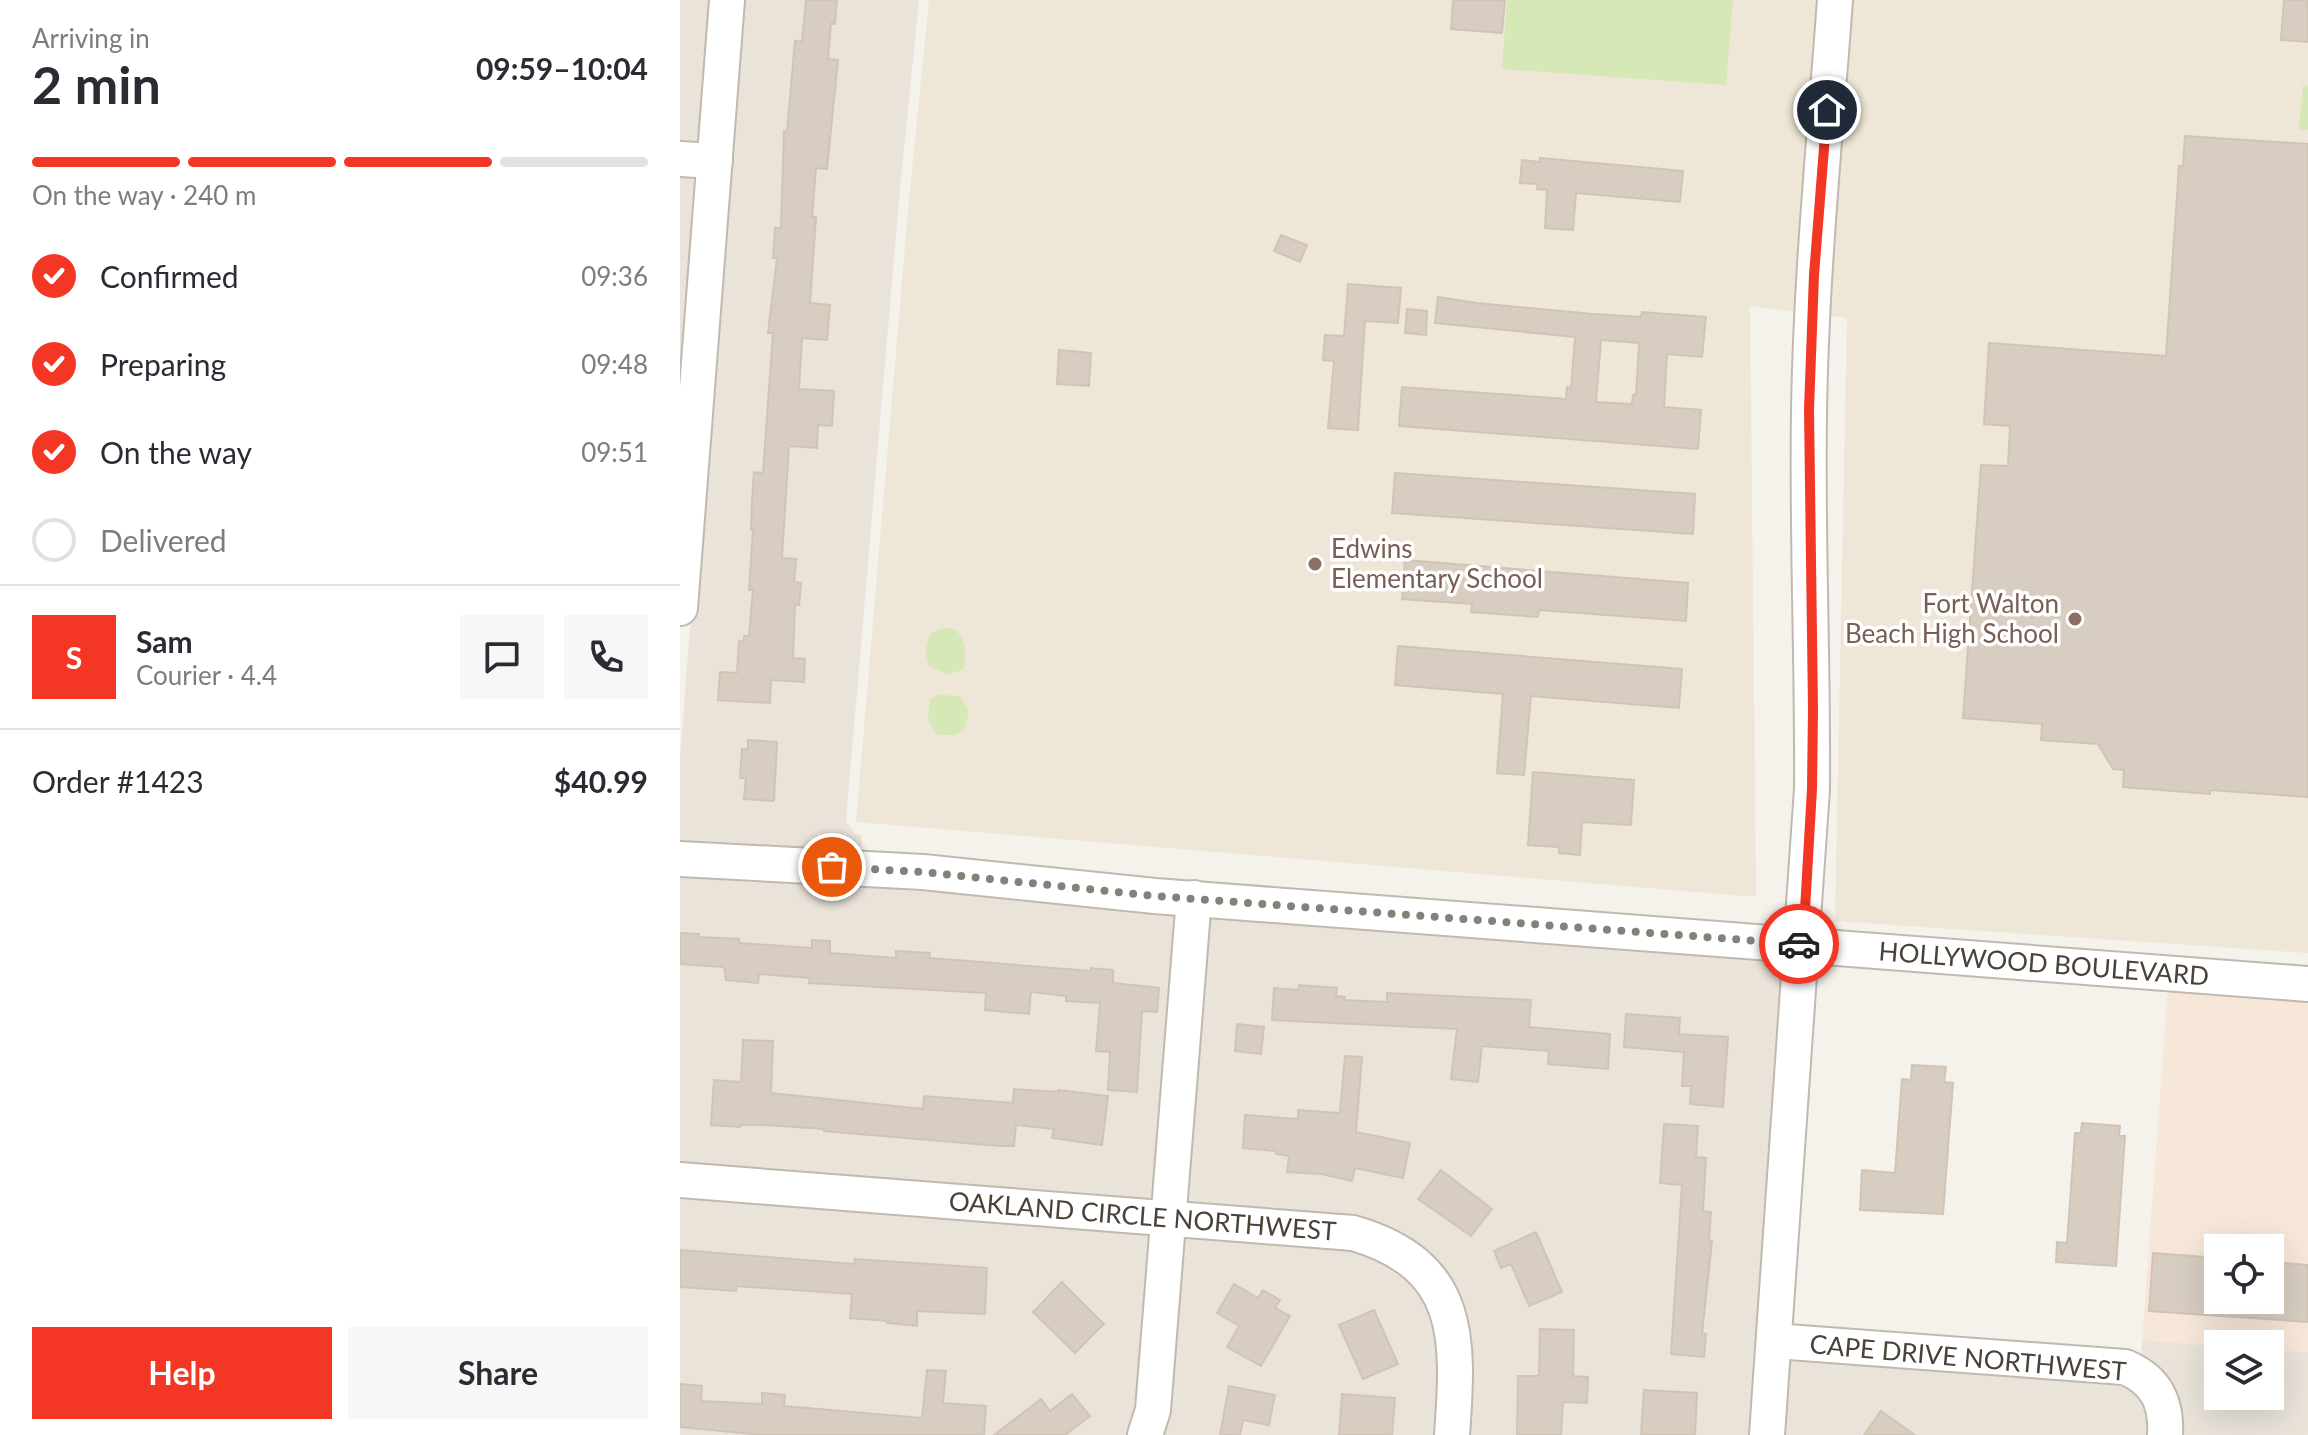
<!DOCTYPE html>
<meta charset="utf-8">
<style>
:root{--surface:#fff;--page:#f7f7f7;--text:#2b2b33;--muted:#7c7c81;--line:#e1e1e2;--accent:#f43625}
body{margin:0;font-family:Lato,sans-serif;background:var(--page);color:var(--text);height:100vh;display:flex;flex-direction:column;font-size:30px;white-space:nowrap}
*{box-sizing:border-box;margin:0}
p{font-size:26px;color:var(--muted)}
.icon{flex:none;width:44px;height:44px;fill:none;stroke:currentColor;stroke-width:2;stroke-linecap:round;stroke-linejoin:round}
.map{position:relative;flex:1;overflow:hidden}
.panel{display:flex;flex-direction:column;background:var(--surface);width:680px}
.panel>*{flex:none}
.controls{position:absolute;left:1524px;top:1234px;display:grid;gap:16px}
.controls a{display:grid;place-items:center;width:80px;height:80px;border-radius:0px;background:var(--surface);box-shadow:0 8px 32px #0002;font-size:40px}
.pin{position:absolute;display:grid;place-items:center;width:68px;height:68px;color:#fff;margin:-34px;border:4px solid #fff;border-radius:50%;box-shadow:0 2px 8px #0007}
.courier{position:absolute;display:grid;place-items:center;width:80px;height:80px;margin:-40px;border:6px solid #f43625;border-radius:50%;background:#fff;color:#222;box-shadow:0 2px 10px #0007}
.head em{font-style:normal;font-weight:700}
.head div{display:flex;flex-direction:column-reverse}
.head{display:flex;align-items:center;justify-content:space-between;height:136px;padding:0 32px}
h1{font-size:52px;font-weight:700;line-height:60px}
.bar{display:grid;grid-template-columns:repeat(4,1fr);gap:12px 8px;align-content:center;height:96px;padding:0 32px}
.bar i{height:10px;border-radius:6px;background:var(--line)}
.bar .on{background:var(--accent)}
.bar p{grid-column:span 4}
.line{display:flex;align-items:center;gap:20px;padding:0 32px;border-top:2px solid var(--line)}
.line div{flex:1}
.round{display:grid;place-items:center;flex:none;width:84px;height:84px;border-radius:0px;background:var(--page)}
ol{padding:0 32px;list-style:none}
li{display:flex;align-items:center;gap:24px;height:88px}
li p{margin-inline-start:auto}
li .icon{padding:8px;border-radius:50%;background:var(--accent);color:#fff;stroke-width:4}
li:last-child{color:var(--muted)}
li i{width:44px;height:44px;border:4px solid var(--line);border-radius:50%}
.primary-button{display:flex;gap:16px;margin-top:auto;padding:16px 32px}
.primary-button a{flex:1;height:92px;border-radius:0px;background:var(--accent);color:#fff;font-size:32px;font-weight:700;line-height:92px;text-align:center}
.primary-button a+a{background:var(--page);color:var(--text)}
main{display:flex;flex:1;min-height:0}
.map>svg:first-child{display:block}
.residential{fill:#e9e3da}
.commercial{fill:#f6e7d9;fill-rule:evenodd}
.education{fill:#eee6d6}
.green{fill:#d5e8b6}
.building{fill:#d7cdc1;stroke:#d2c4b5;stroke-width:2;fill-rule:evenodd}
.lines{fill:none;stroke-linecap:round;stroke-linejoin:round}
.minor-casing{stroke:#c1b9ae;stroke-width:38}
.minor{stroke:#fff;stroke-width:34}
.done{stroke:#868078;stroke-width:8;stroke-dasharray:0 14.4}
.route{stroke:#f43625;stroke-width:10}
.education-dot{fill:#8d6e63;stroke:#fff;stroke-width:3}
.labels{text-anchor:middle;stroke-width:7;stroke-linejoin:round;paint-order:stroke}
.education-label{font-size:26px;fill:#785e54;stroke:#fff;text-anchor:start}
.street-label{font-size:26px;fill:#4a4239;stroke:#fff}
</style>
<main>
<section class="panel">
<div class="head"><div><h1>2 min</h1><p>Arriving in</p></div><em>09:59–10:04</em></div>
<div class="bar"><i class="on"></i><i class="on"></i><i class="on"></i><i></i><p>On the way · 240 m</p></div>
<ol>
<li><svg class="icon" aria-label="check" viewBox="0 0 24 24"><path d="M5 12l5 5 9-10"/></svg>Confirmed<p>09:36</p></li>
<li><svg class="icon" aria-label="check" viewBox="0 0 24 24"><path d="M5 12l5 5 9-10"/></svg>Preparing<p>09:48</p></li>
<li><svg class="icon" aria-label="check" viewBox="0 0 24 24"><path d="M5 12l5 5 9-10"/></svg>On the way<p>09:51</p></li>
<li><i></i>Delivered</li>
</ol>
<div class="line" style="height:144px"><b class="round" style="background:var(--accent);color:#fff">S</b><div><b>Sam</b><p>Courier · 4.4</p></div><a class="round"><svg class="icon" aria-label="chat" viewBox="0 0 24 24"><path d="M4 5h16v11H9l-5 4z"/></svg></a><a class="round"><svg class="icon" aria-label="phone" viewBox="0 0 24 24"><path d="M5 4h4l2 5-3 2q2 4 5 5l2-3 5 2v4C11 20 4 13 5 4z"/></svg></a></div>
<div class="line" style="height:104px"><div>Order #1423</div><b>$40.99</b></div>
<div class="primary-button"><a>Help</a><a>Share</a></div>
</section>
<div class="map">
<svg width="1628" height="1435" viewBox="0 0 1628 1435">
<rect width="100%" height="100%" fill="#f5f2ec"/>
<g class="residential">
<path d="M0,0H36L24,147L0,145Z"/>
<path d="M59,0H239L219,199L166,821L175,834L182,835L180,859L0,845V757Z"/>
<path d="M0,172L22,174L0,458Z"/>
<path d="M0,873L502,911L479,1203L0,1166Z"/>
<path d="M525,913L1110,957L1075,1435H784L756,1266L502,1205Z"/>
<path d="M0,1194L477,1231L462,1407L452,1435H0Z"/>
<path d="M500,1233L671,1246L727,1273L758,1318L761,1435H477Z"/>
<path d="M1462,1340L1538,1346V1396H1590V1349L1628,1352V1435H1497L1461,1359Z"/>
<path d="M1105,1356L1443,1381L1463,1392L1473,1435H1099Z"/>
</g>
<path class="commercial" d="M1488,987L1628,997V1352L1590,1349V1344L1538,1346L1462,1340ZM1538,1248H1590V1300H1538Z"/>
<path class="education" d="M249,0H1628V953L1155,921L1167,318L1070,306L1076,897L176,822L229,199Z"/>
<g class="green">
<path d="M827,0H1053L1046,85L822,69Z"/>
<path d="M1623,85L1628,86V130L1619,129Z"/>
<path d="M264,628L275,629C286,641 287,653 284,669L268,675L249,666C244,652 245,645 252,632Z"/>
<path d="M259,695L280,696L289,711L284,730L275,735H257L248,719L250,700Z"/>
</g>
<g class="building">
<path d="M126,0H157L155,24L151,23L148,59L158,60L147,169L136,168L132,217H136L130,303L150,305L147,340L122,338L119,389L154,391L152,426L138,425L137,448L109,446L102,558L116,559L114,582L121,583L119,605H115L113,658L125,659L124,682L91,680L90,703L38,700L40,672L57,673L59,641L64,642V636H69L73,590H69L73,530H71L72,501L74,472L83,473L93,333H88L97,258H93L95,228H101L104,131L107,132L115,41L122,42Z"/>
<path d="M773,0H825L822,33L771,29Z"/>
<path d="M1604,0H1628V42L1601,40Z"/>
<path d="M1505,136L1628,144V797L1530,790V794L1443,787L1444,770L1433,769L1418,744L1361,740L1362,724L1283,718L1301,465L1328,466L1330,426L1304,424L1309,343L1486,356L1499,166H1503Z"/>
<path d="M860,158L1003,171L1000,202L896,193L893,230L865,228L867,190L857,189L858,184L840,183L842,160L860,162Z"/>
<path d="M601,235L627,245L620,262L594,251Z"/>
<path d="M668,284L721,288L718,323L685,321L678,430L648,428L654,361L643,360L645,335L664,336Z"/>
<path d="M758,297L797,303L913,314L961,317L962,312L1026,317L1022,357L987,354L984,407L1021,410L1018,449L719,426L722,387L886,399L887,387L891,388L895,337L755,323ZM921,340L959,343L956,395H953L952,404L916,402Z"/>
<path d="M727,309L747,311L746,335L725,333Z"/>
<path d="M379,350L411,353L409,386L377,384Z"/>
<path d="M715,473L1015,494L1013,534L712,513Z"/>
<path d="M725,560L1008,583L1006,621L859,610L858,617L791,612L792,604L722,599Z"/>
<path d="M718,646L1002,669L999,708L851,696L844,775L817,773L823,694L715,685Z"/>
<path d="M68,740L97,742L94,801L64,799L66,778H60L62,749H68Z"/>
<path d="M853,772L954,780L951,825L902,822L900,855L879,853V847L848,845Z"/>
<path d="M0,933L19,934V937L59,939V943L132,948V940L150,941V953L216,958V951L250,953L249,958L276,960L411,971V968L433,970V983L479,988L477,1012L462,1011L457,1092L428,1090L430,1052L416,1051L420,1003L386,1001V996L351,992L349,1014L305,1010L306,993L129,983L130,978L79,974L78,983L46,980L44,967L0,964Z"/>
<path d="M619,985L657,988L656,996L665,997L664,1000L707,1002V993L851,1000L849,1027L930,1034L928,1069L868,1064L869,1051L802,1046L798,1082L771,1079L777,1029L592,1020L594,988L618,990Z"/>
<path d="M946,1014L1000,1018L999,1034L1048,1037L1043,1107L1010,1104L1011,1086H1002L1004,1052L944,1047Z"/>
<path d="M557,1024L584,1027L581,1054L555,1051Z"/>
<path d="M63,1040L93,1041L91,1093L243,1109L244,1096L333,1103L334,1089L378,1092V1090L428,1096L422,1145L372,1138L374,1129L336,1125L334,1146H320L144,1131V1129L86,1125H60V1127L31,1125L34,1080L61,1082Z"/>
<path d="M665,1056L682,1057L676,1132L730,1143L723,1178L675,1168L672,1181L641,1174L607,1172L609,1156L596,1154V1151L563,1148L565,1115L618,1119V1110L660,1113Z"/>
<path d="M1232,1065L1266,1067L1264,1082L1273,1083L1263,1214L1180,1210L1182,1170L1215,1173L1222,1079L1231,1080Z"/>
<path d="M1402,1123L1440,1126L1439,1136H1445L1436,1266L1376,1262L1377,1242L1387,1243L1395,1133H1401Z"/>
<path d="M984,1124L1018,1126L1016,1157L1026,1158L1023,1211L1031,1212L1029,1240L1032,1241L1022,1333L1026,1334L1024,1357L991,1354L1002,1185L980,1183Z"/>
<path d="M761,1170L812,1209L791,1236L738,1199Z"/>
<path d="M856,1232L882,1292L849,1306L831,1264L821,1268L814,1251Z"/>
<path d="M0,1250L174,1264L175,1259L307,1268L305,1314L237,1311V1326L207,1323L208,1321L170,1318L172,1294L57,1286L56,1291L0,1287Z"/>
<path d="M1473,1253L1538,1258V1300H1590V1262L1628,1265V1322L1469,1311Z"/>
<path d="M382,1282L424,1324L395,1353L353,1312Z"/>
<path d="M554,1284L578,1298L583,1290L600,1300L595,1308L610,1316L581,1366L547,1347L559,1326L537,1313Z"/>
<path d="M694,1310L718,1364L683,1379L659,1325Z"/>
<path d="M860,1329L894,1330L893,1376L908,1377L907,1403L883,1402L881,1435H837L838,1376H859Z"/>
<path d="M247,1370L266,1371L263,1403L306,1406L304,1435H82L0,1427V1384L22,1386L21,1401L82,1404V1393L105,1395L104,1406L242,1418Z"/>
<path d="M549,1386L595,1395L589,1425L563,1420L560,1435H540Z"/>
<path d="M964,1390L1017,1393L1015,1435H961Z"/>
<path d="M392,1394L410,1416L385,1435H314L361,1399L370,1411Z"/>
<path d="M662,1394L715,1398L712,1435H659Z"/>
<path d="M1201,1411L1235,1435H1184Z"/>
</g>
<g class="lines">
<defs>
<g id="minor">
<path d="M0,159L35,161"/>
<path d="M0,608L47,0"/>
<path id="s1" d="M0,859L243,872L475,896L1628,984"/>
<path id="s2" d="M0,1180L673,1233C783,1265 779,1338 772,1435"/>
<path d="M1094,1341L1445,1367C1476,1380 1487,1402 1485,1435"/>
<path d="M465,1435L473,1410L514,898"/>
<path d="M1087,1435L1132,789C1133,664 1127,538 1129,413C1131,275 1145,137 1155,0"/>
</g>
</defs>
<use href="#minor" class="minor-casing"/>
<use href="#minor" class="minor"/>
</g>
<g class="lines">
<path class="done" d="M152,867L243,872L475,896L1119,944"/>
<path class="route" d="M1119,944H1123L1132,789L1133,710L1129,409L1134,275L1147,110"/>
</g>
<g class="education-dot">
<circle cx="635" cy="564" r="8"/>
<circle cx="1395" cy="619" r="8"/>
</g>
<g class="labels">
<g class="education-label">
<text x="651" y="558">Edwins<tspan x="651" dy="30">Elementary School</tspan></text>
<text x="1379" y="613" text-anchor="end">Fort Walton<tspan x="1379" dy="30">Beach High School</tspan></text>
</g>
<g class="street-label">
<text dy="9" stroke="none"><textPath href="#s1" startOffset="1368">HOLLYWOOD BOULEVARD</textPath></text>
<text dy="9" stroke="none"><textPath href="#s2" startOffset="464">OAKLAND CIRCLE NORTHWEST</textPath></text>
<text transform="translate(1288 1358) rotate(5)" y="9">CAPE DRIVE NORTHWEST</text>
</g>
</g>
</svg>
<div class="controls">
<a><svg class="icon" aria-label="locate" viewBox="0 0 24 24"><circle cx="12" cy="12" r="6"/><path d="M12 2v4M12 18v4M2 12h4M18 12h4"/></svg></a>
<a><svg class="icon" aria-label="layers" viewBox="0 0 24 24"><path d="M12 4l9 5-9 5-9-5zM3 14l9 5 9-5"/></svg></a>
</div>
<div class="pin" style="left:152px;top:867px;background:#ea580c"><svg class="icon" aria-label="bag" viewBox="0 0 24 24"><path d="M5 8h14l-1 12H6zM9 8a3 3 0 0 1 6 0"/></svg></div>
<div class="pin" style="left:1147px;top:110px;background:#1f2937"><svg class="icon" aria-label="home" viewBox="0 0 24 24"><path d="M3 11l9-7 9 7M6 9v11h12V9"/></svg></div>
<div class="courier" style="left:1119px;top:944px"><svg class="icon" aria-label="car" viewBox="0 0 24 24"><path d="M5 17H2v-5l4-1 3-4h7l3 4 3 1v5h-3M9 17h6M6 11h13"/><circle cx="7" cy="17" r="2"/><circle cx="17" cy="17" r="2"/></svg></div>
</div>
</main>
